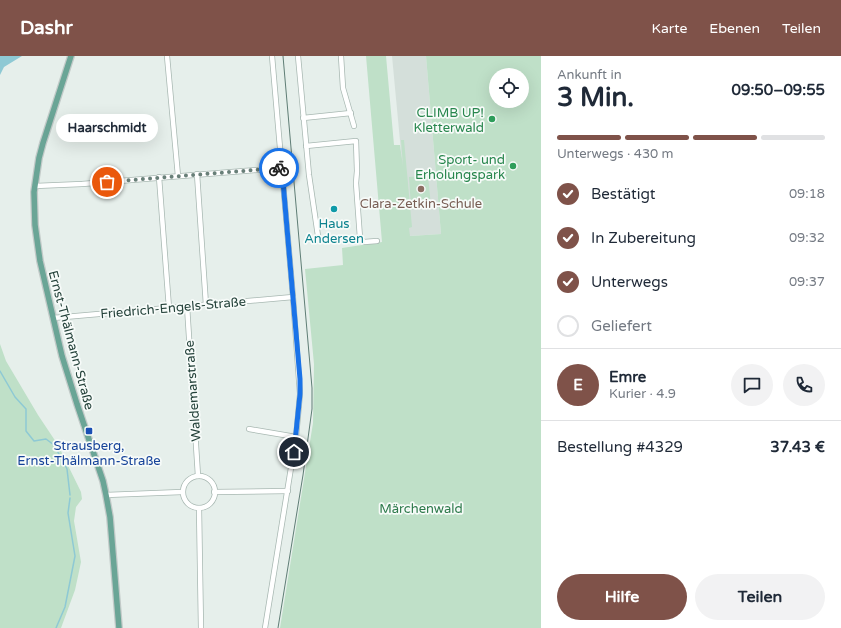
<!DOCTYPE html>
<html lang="de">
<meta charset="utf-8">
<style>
:root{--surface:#fff;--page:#f2f2f3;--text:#1f2937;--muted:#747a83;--line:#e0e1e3;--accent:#7f5249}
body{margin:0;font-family:"Varela Round",sans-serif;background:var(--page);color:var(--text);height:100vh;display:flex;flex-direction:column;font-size:15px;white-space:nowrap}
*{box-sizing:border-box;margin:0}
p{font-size:13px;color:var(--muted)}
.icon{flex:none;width:22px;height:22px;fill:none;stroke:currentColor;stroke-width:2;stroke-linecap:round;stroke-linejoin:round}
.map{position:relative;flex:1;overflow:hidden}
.side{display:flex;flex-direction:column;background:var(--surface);width:300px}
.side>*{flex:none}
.buttons{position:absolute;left:489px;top:12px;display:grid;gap:8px}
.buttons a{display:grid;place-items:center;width:40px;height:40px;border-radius:50%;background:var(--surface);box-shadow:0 4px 16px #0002;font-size:20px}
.pin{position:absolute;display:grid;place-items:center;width:34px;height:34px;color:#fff;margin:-17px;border:2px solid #fff;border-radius:50%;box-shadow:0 1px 4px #0007}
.courier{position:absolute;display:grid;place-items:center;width:40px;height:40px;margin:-20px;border:3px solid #1a73e8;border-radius:50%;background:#fff;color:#222;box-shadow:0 1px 5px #0007}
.bubble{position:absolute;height:28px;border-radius:14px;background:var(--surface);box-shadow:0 4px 16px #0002;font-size:13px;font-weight:800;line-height:28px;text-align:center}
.summary em{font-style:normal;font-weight:800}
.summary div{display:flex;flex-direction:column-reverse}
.summary{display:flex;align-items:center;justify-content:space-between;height:68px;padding:0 16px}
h1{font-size:26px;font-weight:800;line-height:30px}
.bar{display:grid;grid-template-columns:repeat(4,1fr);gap:6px 4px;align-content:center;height:48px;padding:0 16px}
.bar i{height:5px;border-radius:3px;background:var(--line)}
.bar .current{background:var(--accent)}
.bar p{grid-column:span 4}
.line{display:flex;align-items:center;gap:10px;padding:0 16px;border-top:1px solid var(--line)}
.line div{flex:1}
.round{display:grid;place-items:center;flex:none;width:42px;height:42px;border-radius:21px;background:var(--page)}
ol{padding:0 16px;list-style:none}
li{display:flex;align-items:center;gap:12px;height:44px}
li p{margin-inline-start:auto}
li .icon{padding:4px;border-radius:50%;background:var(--accent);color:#fff;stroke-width:4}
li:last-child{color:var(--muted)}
li i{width:22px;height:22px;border:2px solid var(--line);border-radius:50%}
.button{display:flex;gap:8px;margin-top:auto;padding:8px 16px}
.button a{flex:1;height:46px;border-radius:24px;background:var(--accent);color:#fff;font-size:16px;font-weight:800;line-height:46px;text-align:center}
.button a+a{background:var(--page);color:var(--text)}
header{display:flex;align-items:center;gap:24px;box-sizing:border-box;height:56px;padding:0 20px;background:var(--accent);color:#fff}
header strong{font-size:19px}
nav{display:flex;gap:22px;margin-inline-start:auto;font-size:14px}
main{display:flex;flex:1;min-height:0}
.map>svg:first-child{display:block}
.built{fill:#d4dfda}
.green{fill:#bfe0c8;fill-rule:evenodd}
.water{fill:#8ec9d4}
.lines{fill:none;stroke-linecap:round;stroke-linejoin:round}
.stream{stroke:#8ec9d4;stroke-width:1.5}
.minor-casing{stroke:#a8b8b2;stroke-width:6}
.major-casing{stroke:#c2cac8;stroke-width:8}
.minor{stroke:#fff;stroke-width:4.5}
.major{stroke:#6aa596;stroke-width:5.5}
.tram{stroke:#5f7d75;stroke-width:1}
.done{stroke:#687f78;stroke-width:4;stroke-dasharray:0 7.2}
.route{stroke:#1a73e8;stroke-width:5}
.leisure-dot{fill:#2e9e5b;stroke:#f7fbf9;stroke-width:1.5}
.education-dot{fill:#8d6e63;stroke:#f7fbf9;stroke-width:1.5}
.culture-dot{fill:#0f9aa8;stroke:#f7fbf9;stroke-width:1.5}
.transit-dot{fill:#1a4fb4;stroke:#f7fbf9;stroke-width:1.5}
.labels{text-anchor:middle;stroke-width:3.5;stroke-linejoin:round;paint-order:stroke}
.leisure-label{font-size:13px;fill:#27864d;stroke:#f7fbf9;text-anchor:end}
.education-label{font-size:13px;fill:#785e54;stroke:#f7fbf9}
.culture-label{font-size:13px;fill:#0d838f;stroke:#f7fbf9}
.street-label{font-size:13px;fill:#24423a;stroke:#f7fbf9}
.transit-label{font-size:13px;fill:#164399;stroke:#f7fbf9}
.park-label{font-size:13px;fill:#2d7a4b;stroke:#f7fbf9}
</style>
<header>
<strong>Dashr</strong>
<nav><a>Karte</a><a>Ebenen</a><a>Teilen</a></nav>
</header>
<main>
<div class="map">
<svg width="541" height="572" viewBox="0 0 541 572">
<rect width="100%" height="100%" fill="#e6efeb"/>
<path class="built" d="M392,0H426L441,178L409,180Z"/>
<g class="green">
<path d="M366,0H386L394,89H400L403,110L401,84H404L412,171L409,172L410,180L441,178L426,0H541V572H280L313,367L314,308L305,213L343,209L342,192L382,186ZM496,19H522V45H496Z"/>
<path d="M428,120L431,150L411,152L409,121Z"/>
<path d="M0,288L6,305L38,359L58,389L81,436L82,443L76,451L74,465L81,506L75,534L61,572H0Z"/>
</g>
<path class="water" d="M0,0H22L4,11L0,19Z"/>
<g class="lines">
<g class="stream">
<path d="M0,315L15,341L26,353V375L34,385L46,383L54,389L67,413L70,439"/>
<path d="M56,572L65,551L75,500L68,457L70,442"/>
</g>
<defs>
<g id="minor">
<path d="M167,0L178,120"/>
<path d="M298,0L309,119L318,180"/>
<path d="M341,0L343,32L354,70"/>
<path d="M303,62L351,57"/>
<path d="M306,90L356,85L357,115L356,127L360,182L364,186L377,185"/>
<path d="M197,118L206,249"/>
<path d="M159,121L169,252"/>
<path d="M35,130L82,128L282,112"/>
<path d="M187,250L198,420"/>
<path d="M53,262L293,241"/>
<path d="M249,373L296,381"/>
<circle cx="199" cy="436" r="16"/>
<path d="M214,436L288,435"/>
<path d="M106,439L182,436"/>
<path d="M199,452L201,572"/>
<path d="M265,572L296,381L300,338L293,241L272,0"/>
</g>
<path id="major" d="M71,0L43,87L39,102L34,136L35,169L40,205L62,300L77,348L103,425L106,439L110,461L119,572"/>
</defs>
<use href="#minor" class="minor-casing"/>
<use href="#major" class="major-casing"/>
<use href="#minor" class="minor"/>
<use href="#major" class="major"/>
<path class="tram" d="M278,572L303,419L312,353V332L283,0"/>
</g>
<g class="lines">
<path class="done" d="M107,126L279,112"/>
<path class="route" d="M279,112H282V114L300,323V338L294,396"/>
</g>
<g class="leisure-dot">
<circle cx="492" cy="63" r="4"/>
<circle cx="513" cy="110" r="4"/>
</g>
<circle class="education-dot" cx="421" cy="133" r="4"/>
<circle class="culture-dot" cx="334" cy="153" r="4"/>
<rect class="transit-dot" x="85" y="371" width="8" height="8" rx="2"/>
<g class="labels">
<g class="leisure-label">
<text x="484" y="61">CLIMB UP!<tspan x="484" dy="15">Kletterwald</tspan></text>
<text x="505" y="108">Sport- und<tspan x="505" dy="15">Erholungspark</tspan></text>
</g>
<g class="education-label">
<text x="421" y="152">Clara-Zetkin-Schule</text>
</g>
<g class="culture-label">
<text x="334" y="172">Haus<tspan x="334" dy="15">Andersen</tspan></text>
</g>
<g class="street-label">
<text transform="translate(173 251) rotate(-5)" y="5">Friedrich-Engels-Straße</text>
<text transform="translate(72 284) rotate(75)" y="5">Ernst-Thälmann-Straße</text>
<text transform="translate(192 335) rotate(-94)" y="5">Waldemarstraße</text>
</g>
<g class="transit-label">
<text x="89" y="394">Strausberg,<tspan x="89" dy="15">Ernst-Thälmann-Straße</tspan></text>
</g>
<g class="park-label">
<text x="421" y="457">Märchenwald</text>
</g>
</g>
</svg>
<div class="buttons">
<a><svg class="icon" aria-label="locate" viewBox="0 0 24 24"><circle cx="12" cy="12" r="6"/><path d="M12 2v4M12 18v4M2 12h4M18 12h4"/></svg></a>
</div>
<div class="pin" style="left:107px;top:126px;background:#ea580c"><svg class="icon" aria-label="bag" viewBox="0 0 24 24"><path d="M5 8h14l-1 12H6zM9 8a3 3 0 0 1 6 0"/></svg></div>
<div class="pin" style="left:294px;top:396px;background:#1f2937"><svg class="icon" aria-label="home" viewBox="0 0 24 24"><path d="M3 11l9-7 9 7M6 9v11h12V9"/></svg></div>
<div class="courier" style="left:279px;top:112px"><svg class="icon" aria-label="bike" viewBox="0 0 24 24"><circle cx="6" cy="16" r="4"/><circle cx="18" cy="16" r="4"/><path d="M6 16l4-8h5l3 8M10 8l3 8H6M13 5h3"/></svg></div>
<div class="bubble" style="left:56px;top:58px;width:102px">Haarschmidt</div>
</div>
<section class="side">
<div class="summary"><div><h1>3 Min.</h1><p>Ankunft in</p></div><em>09:50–09:55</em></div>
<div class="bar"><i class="current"></i><i class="current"></i><i class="current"></i><i></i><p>Unterwegs · 430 m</p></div>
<ol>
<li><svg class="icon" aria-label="check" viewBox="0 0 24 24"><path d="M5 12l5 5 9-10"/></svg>Bestätigt<p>09:18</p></li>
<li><svg class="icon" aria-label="check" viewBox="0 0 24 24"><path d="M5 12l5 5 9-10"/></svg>In Zubereitung<p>09:32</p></li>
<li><svg class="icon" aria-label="check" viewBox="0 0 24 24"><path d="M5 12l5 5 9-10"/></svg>Unterwegs<p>09:37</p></li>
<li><i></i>Geliefert</li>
</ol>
<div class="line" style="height:72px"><b class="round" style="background:var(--accent);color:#fff">E</b><div><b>Emre</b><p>Kurier · 4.9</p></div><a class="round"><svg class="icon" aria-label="chat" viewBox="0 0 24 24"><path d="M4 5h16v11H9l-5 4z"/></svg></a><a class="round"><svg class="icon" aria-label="phone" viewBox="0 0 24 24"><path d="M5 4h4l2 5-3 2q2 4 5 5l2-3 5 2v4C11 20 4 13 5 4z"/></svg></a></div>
<div class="line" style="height:52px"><div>Bestellung #4329</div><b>37.43 €</b></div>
<div class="button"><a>Hilfe</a><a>Teilen</a></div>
</section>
</main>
